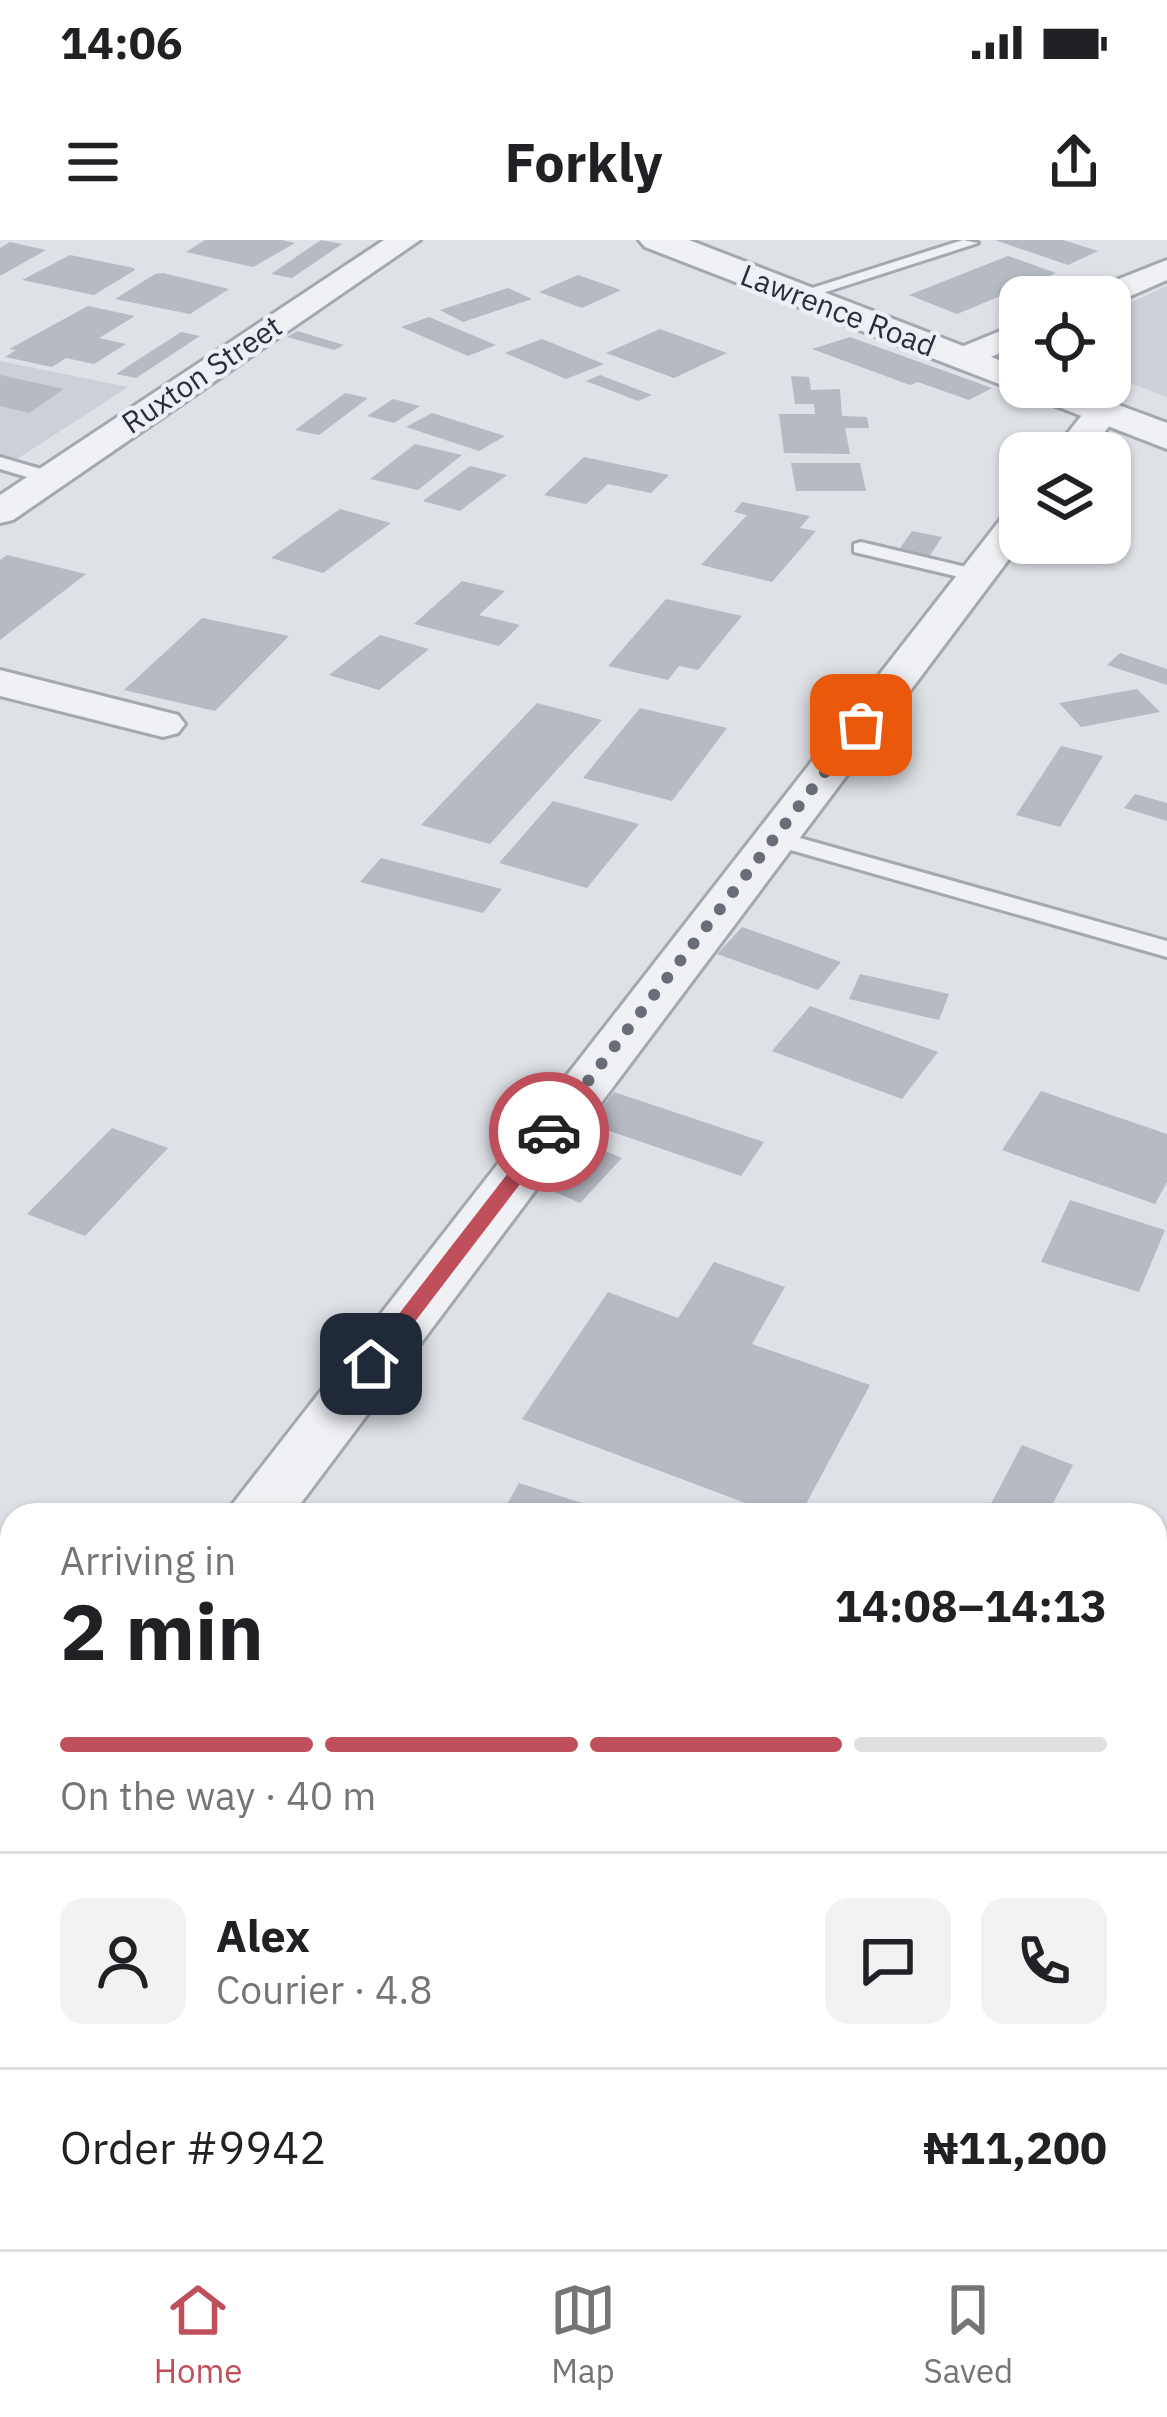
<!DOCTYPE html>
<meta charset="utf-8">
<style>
:root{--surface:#fff;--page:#f2f2f2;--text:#202124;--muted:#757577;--line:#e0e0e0;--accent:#bf4f5b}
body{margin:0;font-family:"IBM Plex Sans",sans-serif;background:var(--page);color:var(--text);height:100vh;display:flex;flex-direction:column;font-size:45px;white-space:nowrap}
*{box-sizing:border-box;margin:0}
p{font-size:39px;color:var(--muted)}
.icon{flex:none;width:66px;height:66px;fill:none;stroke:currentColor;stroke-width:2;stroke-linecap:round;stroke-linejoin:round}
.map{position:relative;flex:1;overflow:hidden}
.sheet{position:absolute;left:0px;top:1263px;width:1167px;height:747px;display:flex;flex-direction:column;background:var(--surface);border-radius:36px 36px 0 0;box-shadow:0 3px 9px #0004}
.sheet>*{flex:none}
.fabs{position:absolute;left:999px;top:36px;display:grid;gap:24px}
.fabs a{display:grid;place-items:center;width:132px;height:132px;border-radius:24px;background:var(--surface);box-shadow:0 3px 9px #0004;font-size:60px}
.pin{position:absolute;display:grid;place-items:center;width:102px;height:102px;color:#fff;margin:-51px;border-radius:24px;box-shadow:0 6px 18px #0006}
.courier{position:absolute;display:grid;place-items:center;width:120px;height:120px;margin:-60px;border:9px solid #bf4f5b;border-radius:50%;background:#fff;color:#222;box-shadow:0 3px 15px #0007}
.headline em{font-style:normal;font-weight:700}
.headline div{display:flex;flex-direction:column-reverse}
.headline{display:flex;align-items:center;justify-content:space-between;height:204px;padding:0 60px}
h1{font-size:78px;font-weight:700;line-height:90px}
.bar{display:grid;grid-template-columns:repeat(4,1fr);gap:18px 12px;align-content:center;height:144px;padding:0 60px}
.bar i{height:15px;border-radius:9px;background:var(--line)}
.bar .active{background:var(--accent)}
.bar p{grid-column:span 4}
.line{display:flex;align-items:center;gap:30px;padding:0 60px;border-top:3px solid var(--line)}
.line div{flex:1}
.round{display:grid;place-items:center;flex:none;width:126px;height:126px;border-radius:24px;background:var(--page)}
.status{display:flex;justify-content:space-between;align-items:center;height:84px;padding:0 60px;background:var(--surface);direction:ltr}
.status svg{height:33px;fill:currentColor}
header{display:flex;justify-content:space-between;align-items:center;height:156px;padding:0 60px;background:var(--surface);font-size:54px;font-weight:700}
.tabs{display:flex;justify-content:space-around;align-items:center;height:168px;border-top:3px solid var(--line);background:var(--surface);font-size:33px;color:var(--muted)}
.tabs a{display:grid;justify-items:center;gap:6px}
.tabs .active{color:var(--accent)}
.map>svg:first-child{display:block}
.built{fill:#ccd0d7}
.building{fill:#b6bac2}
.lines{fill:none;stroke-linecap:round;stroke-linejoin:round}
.service-casing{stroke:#a4a8af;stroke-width:6}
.minor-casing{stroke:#a4a8af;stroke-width:6}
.tertiary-casing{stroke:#a4a8af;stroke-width:6}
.service{fill:#f0f1f5;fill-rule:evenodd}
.minor{fill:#f0f1f5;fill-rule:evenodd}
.tertiary{fill:#f0f1f5;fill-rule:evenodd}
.route{fill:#bf4f5b}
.done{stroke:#686d77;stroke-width:12;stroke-dasharray:0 21.6}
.labels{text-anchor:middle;stroke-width:9;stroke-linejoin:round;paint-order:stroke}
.far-street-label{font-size:30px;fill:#292e3b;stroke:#edeff4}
</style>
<div class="status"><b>14:06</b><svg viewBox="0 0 49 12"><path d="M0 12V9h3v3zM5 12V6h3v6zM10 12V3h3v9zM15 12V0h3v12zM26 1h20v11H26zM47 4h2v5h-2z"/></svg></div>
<header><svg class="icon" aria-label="menu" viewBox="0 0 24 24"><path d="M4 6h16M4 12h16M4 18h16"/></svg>Forkly<svg class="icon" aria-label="share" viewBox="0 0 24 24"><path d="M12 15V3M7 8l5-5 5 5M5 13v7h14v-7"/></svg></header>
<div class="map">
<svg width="1167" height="2009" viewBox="0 0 1167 2009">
<rect width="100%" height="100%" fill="#dee1e6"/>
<g class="built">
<path d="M1167,46V157L1110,135V72Z"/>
<path d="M0,121L128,147L0,230Z"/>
</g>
<g class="building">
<path d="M205,0H281L295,3L253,27L186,12Z"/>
<path d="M321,0L342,4L292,38L271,34Z"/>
<path d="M995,0H1063L1098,11L1068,25Z"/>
<path d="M10,2L46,10L0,36V8Z"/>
<path d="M70,15L134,28L135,30L94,55L22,40Z"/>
<path d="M1008,16L1056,33L957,74L909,55Z"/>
<path d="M155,34L163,33L229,49L190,74L115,59Z"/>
<path d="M578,35L621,50L582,68L539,52Z"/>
<path d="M508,48L532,59L463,82L440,70Z"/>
<path d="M88,66L135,76L99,98L126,104L94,124L66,118L52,127L5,117L16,110L9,109Z"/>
<path d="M429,77L496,105L468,116L401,87Z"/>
<path d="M660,89L727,113L674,138L606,113Z"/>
<path d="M297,91L344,105L334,110L287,97Z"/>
<path d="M181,92L200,96L136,138L116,134Z"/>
<path d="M850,97L992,148L969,160L918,142L910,145L812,109Z"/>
<path d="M542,99L604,124L566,139L505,113Z"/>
<path d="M0,135L64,149L29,173L0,166Z"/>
<path d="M600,135L652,155L638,161L586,141Z"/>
<path d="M791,136L809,137L811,150L840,149L842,176L867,177L869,188H845L850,214L784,213L779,174H815L814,164H795Z"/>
<path d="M345,153L368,158L319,195L295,190Z"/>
<path d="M393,159L420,166L394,183L367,176Z"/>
<path d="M432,173L505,196L479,211L406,187Z"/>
<path d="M415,204L462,215L418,250L370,239Z"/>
<path d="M584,217L669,235L651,253L608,244L586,264L544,255Z"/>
<path d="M791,223H860L866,251H796Z"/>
<path d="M470,226L507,235L460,271L423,261Z"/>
<path d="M742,262L810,276L800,288L816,291L772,342L701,325L747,275L734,272Z"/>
<path d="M340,269L391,283L323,333L271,318Z"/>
<path d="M912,291L942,297L929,317L898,311Z"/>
<path d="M7,315L86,334L0,400V320Z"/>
<path d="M462,341L505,351L479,375L520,385L499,406L414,384Z"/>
<path d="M666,359L742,376L698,430L679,426L668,440L608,426Z"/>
<path d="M202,378L289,396L215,471L124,450Z"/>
<path d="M380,395L429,409L379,450L329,435Z"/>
<path d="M1120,413L1167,429V445L1107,425Z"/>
<path d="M1137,449L1160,472L1081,487L1059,463Z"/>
<path d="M537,463L602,480L490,604L421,585Z"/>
<path d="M640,468L727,488L672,561L583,538Z"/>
<path d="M1061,506L1103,516L1060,587L1016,575Z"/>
<path d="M1135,554L1167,563V581L1124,568Z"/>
<path d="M553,561L639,584L587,648L499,623Z"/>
<path d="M381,618L502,649L483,673L360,642Z"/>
<path d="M742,687L841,722L818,750L717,714Z"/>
<path d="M860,734L949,754L939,780L849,759Z"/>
<path d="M810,766L938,812L902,859L772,811Z"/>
<path d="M1041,851L1167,894V942L1155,964L1002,910Z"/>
<path d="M614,852L764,902L741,936L589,884Z"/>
<path d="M112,888L168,908L85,996L27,974Z"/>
<path d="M572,897L622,918L580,963L530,941Z"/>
<path d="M1070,960L1165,990L1139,1052L1041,1022Z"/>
<path d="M714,1022L785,1047L752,1104L870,1145L800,1275H777L522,1179L608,1052L678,1078Z"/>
<path d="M1022,1205L1073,1225L1047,1275H985Z"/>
<path d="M519,1243L617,1274V1275H501Z"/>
<path d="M1167,1857V2009H921L938,1998H1155V1865Z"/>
<path d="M12,1938V1998L32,2000L0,2007V1940Z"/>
</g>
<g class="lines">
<defs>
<g id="service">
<path d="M963,0L978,3L801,60L787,56Z"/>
<path d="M0,217L58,234L61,238L51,244L0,229Z"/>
<path d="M861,302L983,331L986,335L976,341L854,312V304Z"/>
<path d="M775,591L1167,701V717L766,603V593Z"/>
<path d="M0,1652L12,1657V1695L0,1690Z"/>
</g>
<g id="minor">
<path d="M384,0H420L13,280L0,283V255Z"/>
<path d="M1167,20V40L1110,65V57H1086L1091,50Z"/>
<path d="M1020,83V105L961,129L944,119L949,112Z"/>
<path d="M1101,162L1113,166L1119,173L1089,213H1052L1089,166Z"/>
<path d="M1020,268L1021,303L292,1275H224L1007,271Z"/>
<path d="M0,430L178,475L185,484L178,493L163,497L0,456Z"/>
<path d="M12,1561V1636L0,1640V1565Z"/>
</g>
<path id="tertiary" d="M639,0H689L1020,128V147H1070L1167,183V209L645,7Z"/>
</defs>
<use href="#service" class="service-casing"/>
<use href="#minor" class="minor-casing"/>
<use href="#tertiary" class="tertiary-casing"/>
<use href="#service" class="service"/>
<use href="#minor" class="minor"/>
<use href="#tertiary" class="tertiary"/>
</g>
<path class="route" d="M549,886L556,888V897L378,1130H364V1119L543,888Z"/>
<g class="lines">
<path class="done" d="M549,892L861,485"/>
</g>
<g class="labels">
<g class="far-street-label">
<text transform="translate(838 71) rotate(21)" y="10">Lawrence Road</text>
<text transform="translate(202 135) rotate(-34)" y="10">Ruxton Street</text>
</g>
</g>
</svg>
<div class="fabs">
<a><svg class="icon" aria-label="locate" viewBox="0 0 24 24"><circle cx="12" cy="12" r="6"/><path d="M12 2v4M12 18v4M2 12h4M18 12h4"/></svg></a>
<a><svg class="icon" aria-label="layers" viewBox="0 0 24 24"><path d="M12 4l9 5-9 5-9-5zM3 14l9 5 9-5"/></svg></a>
</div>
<div class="pin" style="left:861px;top:485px;background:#ea580c"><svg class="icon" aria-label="bag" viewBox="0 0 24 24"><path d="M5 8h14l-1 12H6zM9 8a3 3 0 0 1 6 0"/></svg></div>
<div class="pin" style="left:371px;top:1124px;background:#1f2937"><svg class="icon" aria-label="home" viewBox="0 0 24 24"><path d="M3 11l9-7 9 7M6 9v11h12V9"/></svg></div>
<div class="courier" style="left:549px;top:892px"><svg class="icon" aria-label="car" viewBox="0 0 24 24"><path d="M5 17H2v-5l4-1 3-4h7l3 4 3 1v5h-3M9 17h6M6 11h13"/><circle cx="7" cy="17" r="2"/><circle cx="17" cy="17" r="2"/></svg></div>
<section class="sheet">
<div class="headline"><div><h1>2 min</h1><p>Arriving in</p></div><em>14:08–14:13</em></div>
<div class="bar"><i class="active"></i><i class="active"></i><i class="active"></i><i></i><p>On the way · 40 m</p></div>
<div class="line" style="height:216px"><a class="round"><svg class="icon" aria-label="person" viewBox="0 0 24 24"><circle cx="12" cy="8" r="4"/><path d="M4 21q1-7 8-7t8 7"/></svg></a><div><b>Alex</b><p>Courier · 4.8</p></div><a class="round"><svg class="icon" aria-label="chat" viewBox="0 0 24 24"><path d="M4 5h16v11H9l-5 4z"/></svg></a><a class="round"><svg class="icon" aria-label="phone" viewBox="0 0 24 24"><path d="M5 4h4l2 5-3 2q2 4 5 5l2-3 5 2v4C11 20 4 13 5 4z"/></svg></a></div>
<div class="line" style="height:156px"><div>Order #9942</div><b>₦11,200</b></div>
</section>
</div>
<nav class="tabs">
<a class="active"><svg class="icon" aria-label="home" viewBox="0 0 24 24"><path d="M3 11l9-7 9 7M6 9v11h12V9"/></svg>Home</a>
<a><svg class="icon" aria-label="map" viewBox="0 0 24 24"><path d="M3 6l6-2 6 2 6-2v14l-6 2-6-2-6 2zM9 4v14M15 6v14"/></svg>Map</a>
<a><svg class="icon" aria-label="saved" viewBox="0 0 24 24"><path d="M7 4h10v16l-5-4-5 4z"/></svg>Saved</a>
</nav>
